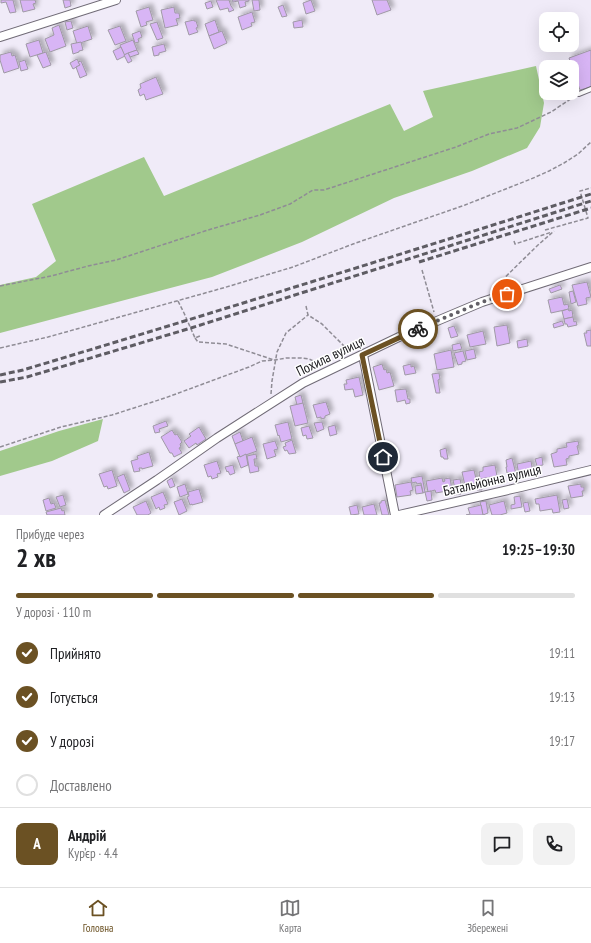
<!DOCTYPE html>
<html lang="uk">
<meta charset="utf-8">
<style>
:root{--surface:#fff;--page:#f2f2f2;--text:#202124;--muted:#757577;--line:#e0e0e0;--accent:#6b5123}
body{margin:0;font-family:"PT Sans Narrow",sans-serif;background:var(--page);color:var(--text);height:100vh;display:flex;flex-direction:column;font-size:15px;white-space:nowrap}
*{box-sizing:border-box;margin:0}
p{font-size:13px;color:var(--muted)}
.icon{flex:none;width:22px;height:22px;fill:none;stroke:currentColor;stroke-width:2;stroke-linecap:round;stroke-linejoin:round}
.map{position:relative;height:515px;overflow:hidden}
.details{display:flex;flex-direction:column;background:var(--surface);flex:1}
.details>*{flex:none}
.controls{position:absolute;left:539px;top:12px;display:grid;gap:8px}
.controls a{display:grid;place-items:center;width:40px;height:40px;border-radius:8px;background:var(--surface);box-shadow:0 4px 16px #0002;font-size:20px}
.pin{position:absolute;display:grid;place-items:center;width:34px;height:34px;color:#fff;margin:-17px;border:2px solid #fff;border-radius:50%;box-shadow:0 1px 4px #0007}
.courier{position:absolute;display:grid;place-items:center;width:40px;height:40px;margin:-20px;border:3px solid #6b5123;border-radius:50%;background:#fff;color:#222;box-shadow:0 1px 5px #0007}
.overview em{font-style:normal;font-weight:600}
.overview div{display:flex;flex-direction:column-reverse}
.overview{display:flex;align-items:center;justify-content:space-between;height:68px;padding:0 16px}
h1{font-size:26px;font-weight:600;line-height:30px}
.bar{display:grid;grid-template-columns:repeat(4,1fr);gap:6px 4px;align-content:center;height:48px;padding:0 16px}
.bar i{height:5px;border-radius:3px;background:var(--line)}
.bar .active{background:var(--accent)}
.bar p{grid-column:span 4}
.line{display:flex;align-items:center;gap:10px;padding:0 16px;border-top:1px solid var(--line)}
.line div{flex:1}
.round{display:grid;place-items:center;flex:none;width:42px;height:42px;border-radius:8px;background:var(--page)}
ol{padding:0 16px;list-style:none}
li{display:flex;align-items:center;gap:12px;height:44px}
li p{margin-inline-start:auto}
li .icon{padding:4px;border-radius:50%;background:var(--accent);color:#fff;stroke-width:4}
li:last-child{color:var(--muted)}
li i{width:22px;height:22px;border:2px solid var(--line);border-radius:50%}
.dock{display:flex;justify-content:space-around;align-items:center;height:56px;border-top:1px solid var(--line);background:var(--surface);font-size:11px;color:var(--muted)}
.dock a{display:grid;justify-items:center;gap:2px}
.dock .active{color:var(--accent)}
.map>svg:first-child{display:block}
.green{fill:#a1c98c}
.building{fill:#d8b5f5;stroke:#9f99a5;filter:url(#shadow)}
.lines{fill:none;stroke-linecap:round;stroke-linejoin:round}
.service-casing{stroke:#706b76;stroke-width:6}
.minor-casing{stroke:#706b76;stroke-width:10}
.path{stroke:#8f8c95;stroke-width:1.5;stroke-dasharray:4 2;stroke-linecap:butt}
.service{stroke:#fff;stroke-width:4}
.minor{stroke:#fff;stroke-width:8}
.rail{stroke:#5e5c63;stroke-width:3;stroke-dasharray:6 3;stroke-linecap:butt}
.done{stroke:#625f66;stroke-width:4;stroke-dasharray:0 7.2}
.route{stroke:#6b5123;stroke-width:5}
.labels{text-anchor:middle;stroke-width:3;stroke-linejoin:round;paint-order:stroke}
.street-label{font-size:14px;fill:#151418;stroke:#fff}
</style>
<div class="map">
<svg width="591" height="515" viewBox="0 0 591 515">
<defs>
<filter id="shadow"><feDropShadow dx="3.5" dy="-3.5" stdDeviation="2" flood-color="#0004"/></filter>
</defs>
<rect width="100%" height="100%" fill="#f0ebf8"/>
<g class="green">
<path d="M536,66L544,103L540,127L527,148L472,171L394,198L302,242L212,277L0,333V285L36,277L56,261L32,204L144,157L164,196L390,104L404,131L433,117L423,91Z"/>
<path d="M103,419L98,441L52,461L0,476V451L59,431Z"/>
</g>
<g class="building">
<path d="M1,0H13L16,12L10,13L6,2L1,3Z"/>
<path d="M20,0H35L36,3L33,4L35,9L23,12Z"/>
<path d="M63,0H70L71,6L65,8Z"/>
<path d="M216,0H229L231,6L234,10L229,12L228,8L220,10Z"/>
<path d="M232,0H249V1L245,2L246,6L240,8L238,1L233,2Z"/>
<path d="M252,0H259L260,10L254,11Z"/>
<path d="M311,0L315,11L306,14L303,3Z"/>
<path d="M372,0H387L391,10L377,15Z"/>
<path d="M211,1L213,7L207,9L205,3Z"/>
<path d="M283,5L287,16L282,17L278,7Z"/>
<path d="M149,7L153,20L146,22L147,25L141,27L136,11Z"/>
<path d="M174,7L175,13H179L180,18L176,19L178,25L165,28L161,10Z"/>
<path d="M252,12L255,22L251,23L252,26L242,30L238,17Z"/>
<path d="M194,20V21H196L198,27L196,28L198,32L189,35L185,22Z"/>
<path d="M215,20L219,32L209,36L205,24Z"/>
<path d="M302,20L303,27L294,28L293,22Z"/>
<path d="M71,21L73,28L67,30L65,22Z"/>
<path d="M157,22L163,38L157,40L150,24Z"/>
<path d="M59,25L66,46L50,52L45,39L54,35L52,28Z"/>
<path d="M88,26L92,39L77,44L73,31Z"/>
<path d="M120,26L126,41L115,45L108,30Z"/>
<path d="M140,31L142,37L138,39L139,42L135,43L132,34Z"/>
<path d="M222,31L227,43L214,49L209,36Z"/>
<path d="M39,40L43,53L30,57L26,44Z"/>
<path d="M133,40L137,50L124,55L120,45Z"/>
<path d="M81,42L83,50L79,51V52L73,54L71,44Z"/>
<path d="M164,44L166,51L159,53V55L154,56L152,47Z"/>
<path d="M121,47L125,56L117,60L113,51Z"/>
<path d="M137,50L139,54L130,57L128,53Z"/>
<path d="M591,50V87L580,90L569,58Z"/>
<path d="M11,52L12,56L15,55L19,68L4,73L0,60V55Z"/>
<path d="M46,52L51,65L43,68L37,55Z"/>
<path d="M128,53L132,61L128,63L124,55Z"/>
<path d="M77,59L80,65L73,69L70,63Z"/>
<path d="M25,60L28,69L21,71L19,62Z"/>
<path d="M81,61L87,75L80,78L76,67L80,65L78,62Z"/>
<path d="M156,77L163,94L146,100L144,94L140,96L138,90L141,88L140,84Z"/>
<path d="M587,282L591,297L586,298L587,304L578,306L572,285Z"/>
<path d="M560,285L562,289L551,293L549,289Z"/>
<path d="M573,291L576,302L571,304L569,292Z"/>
<path d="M562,297L564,305L568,304L569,309L551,313L548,300Z"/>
<path d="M568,309L569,311L572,310L573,317L564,319L562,311Z"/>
<path d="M573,317L574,322L576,321L577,325L568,327L567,324H565L564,319Z"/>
<path d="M562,321L564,325L554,328L553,324Z"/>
<path d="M507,325L510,343L497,346L494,327Z"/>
<path d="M454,326L458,336L451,338L448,328Z"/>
<path d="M591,330V346H587L584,333H587L586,331Z"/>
<path d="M483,331L486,344L470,347L467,335Z"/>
<path d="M421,338L424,346L417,348L415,340Z"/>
<path d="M527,339L528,346L518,348L517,341Z"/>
<path d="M460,343L462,349L453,351L452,345Z"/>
<path d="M474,349L476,358L467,360L465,351Z"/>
<path d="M451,350L454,367L437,370L434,354Z"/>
<path d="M463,351L466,361L462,362V364L458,365L454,353Z"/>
<path d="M382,364L384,370L386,369L387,373L390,372L394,386L379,390L373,367Z"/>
<path d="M411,364V367L414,366L416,373L405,375L403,366Z"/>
<path d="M439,373L440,379L438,380L440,393H436L432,374Z"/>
<path d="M359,377L363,395L355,397L353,389L345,390L344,384H347L346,380Z"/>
<path d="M406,389L408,399H410V403L406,404L405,400L397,402L395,390Z"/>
<path d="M301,395L303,403L297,405L295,397Z"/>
<path d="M326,402L330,414L325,416V418L321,419V417L317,418L313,405Z"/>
<path d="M303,403L308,423L295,426L290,406Z"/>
<path d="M166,421L168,426L159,429L160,432L155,433L153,426Z"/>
<path d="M288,422L292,439L281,442L279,435L278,436L275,425Z"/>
<path d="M322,422L324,429L317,432L314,423Z"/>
<path d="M335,425L337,434L330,436L328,427Z"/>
<path d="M309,426L313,438L307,439L306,435L303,436L301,428Z"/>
<path d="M199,427L206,439L197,445L196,443L189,448L184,441L191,436L189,434Z"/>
<path d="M172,430L175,435L177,434L182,442L180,444L181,447L179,448L182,453L174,457L172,453H170L161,437Z"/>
<path d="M240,432L243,441L235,444L232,436Z"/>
<path d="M252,437L257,451L240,457L235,444Z"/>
<path d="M292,440L296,453L289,454L287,450L285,451L283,447L286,446L285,443Z"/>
<path d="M275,441L278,449L274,450L276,456L267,459L263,444Z"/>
<path d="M578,441L579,445L577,446L579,454L569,456V458L566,459L567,465L554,467L551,454L557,452V449L567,447L566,443Z"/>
<path d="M446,448L448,459H444L443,457H441L440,450Z"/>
<path d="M149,452L153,466L142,469V468H139L140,471L134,472L131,461L138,459L137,456Z"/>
<path d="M246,454L248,465L241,468L237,457L240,456V457Z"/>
<path d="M256,454L257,459H254L255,466H258L259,471L250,473L247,456Z"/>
<path d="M542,457L543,465L537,466L535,459Z"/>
<path d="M512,458L516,474L509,476L508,472L507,473L506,467H507L506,460Z"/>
<path d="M217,461L221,473L217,474L218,477L212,479L211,476L208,477L204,465Z"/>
<path d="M531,461L533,473L519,476L517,464Z"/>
<path d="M233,465L235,473L230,475L228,471L227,472L225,467Z"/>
<path d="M495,465L497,476L480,479L479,472L483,471V467Z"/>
<path d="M112,470L117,486L108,489L107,486L104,487L99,474Z"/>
<path d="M474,470L477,483L465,486L462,472Z"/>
<path d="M124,474L130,490L124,493L117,477Z"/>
<path d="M422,476L425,492L423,493L421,483L417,484L416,482L412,483L411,478Z"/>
<path d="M172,478L175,486L170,488L167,481Z"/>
<path d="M442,478L443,482L445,481L444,479L450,478L452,490L436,493L435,490L428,492L426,481Z"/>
<path d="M460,479L462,488L455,489L453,480Z"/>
<path d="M480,480L482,490H477L476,484L477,483V481Z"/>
<path d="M411,482L413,490L410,491L411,495L397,497L395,485Z"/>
<path d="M185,484L188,494L180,497L177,487Z"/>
<path d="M581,484V487H584V491H582L583,496L571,498L568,486Z"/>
<path d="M421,485L423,493L416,494L415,486Z"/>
<path d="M460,488L461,494L454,495L453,490Z"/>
<path d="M199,489L203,502L192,505V504L190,505L187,497L189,496L188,492Z"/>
<path d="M431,491L432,500L427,501L425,492Z"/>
<path d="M163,492L168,504L164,505L165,508L160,510L159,507L156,509L151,497Z"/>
<path d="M63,495L66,505L60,507L56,497Z"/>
<path d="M557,495L560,512L553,513L552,509L540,511L539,504H536L535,499Z"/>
<path d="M520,496L522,507L511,509V505L515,504L514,497Z"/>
<path d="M49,498L51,504L54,503L56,508L46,511L43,500Z"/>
<path d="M182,499L187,511L179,515L174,502Z"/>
<path d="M567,499L569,508L564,509L562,500Z"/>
<path d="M385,500L389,515H382L379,503H381V501Z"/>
<path d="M146,501L151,513L148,515H137L133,507Z"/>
<path d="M486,501L488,513L483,515L480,502Z"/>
<path d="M504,501L507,513L500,515H492L489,505Z"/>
<path d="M528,502L530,511L525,512L523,503Z"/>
<path d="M374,504L377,515H364L362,507Z"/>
<path d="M357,505L359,514L351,515L349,507Z"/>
<path d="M481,505L483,515H466L470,514L468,508Z"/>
<path d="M61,508L62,511L64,510L65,515H47L46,512Z"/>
</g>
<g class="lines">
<defs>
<path id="service" d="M572,89L579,94L591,89"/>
<g id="minor">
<path d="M0,37L116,0"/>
<path d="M363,355L395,515"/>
<path d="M104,515L157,480L217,438L303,383L399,337L482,302L591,267"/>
<path d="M399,515L521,487L591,470"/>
</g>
</defs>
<use href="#service" class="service-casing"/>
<use href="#minor" class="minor-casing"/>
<g class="path">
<path d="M545,230L588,218L580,191L591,188"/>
<path d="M514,241L515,244L552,232"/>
<path d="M422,270L434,312"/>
<path d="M0,286L51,276L88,266L116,260L208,230L260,215L290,204L313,190H324L456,147L489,134L517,128L551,112L572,98"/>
<path d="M493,289L538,245L554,231"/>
<path d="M178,301L184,313L195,338L200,336"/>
<path d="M306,306L308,315L322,324L345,347L352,350"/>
<path d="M195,338L198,342L226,344L274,360"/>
<path d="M0,348L48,337L223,288L293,267L353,244L465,205L531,179L549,171L564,163L578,154L591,142"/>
<path d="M271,394L272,381L277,352L286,333L308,315"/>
<path d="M0,447L61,427L112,415L165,398L249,367L262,361L275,360L286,358H301L309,359L316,362L320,365"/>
</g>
<use href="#service" class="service"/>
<use href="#minor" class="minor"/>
<g class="rail">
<path d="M419,262L591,208"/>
<path d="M0,375L23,370C213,313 402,254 591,194"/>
<path d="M0,382L27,377L191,328L591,201"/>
</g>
</g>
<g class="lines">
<path class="done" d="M418,329L482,302L507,294"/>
<path class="route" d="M383,457L362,355L418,329"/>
</g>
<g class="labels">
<g class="street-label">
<text transform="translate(330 356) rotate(-26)" y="5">Похила вулиця</text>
<text transform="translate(492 480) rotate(-13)" y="5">Батальйонна вулиця</text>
</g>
</g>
</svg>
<div class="controls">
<a><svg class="icon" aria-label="locate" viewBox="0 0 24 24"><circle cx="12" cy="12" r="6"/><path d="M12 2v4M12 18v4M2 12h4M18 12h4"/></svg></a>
<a><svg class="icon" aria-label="layers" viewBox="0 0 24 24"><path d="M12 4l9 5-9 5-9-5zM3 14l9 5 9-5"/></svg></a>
</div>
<div class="pin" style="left:507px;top:294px;background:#ea580c"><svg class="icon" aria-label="bag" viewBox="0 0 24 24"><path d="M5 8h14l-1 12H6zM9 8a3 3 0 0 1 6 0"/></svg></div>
<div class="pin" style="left:383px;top:457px;background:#1f2937"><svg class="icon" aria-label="home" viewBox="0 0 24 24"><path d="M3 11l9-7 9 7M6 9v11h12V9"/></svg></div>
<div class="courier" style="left:418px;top:329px"><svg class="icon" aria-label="bike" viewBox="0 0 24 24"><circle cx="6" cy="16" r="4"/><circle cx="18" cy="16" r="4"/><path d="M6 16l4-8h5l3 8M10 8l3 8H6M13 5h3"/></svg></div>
</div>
<section class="details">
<div class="overview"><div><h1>2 хв</h1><p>Прибуде через</p></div><em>19:25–19:30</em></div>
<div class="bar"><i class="active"></i><i class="active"></i><i class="active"></i><i></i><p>У дорозі · 110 m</p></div>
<ol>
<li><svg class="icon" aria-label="check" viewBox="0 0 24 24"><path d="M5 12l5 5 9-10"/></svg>Прийнято<p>19:11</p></li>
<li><svg class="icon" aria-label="check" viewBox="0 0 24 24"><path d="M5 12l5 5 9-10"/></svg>Готується<p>19:13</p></li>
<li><svg class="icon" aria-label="check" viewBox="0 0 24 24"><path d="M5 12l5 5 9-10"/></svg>У дорозі<p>19:17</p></li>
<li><i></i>Доставлено</li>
</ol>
<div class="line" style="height:72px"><b class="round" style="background:var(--accent);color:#fff">А</b><div><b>Андрій</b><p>Кур’єр · 4.4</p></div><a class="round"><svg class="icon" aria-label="chat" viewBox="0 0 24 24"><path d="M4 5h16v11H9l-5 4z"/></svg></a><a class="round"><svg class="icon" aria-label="phone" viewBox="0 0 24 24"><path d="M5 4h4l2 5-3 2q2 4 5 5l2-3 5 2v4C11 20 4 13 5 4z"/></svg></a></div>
</section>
<nav class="dock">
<a class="active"><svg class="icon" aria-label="home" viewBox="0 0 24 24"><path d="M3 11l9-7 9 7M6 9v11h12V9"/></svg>Головна</a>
<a><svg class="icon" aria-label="map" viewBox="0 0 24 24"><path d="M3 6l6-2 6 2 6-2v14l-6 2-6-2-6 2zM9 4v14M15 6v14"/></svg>Карта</a>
<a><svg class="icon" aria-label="saved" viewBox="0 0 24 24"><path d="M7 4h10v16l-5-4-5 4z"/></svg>Збережені</a>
</nav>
